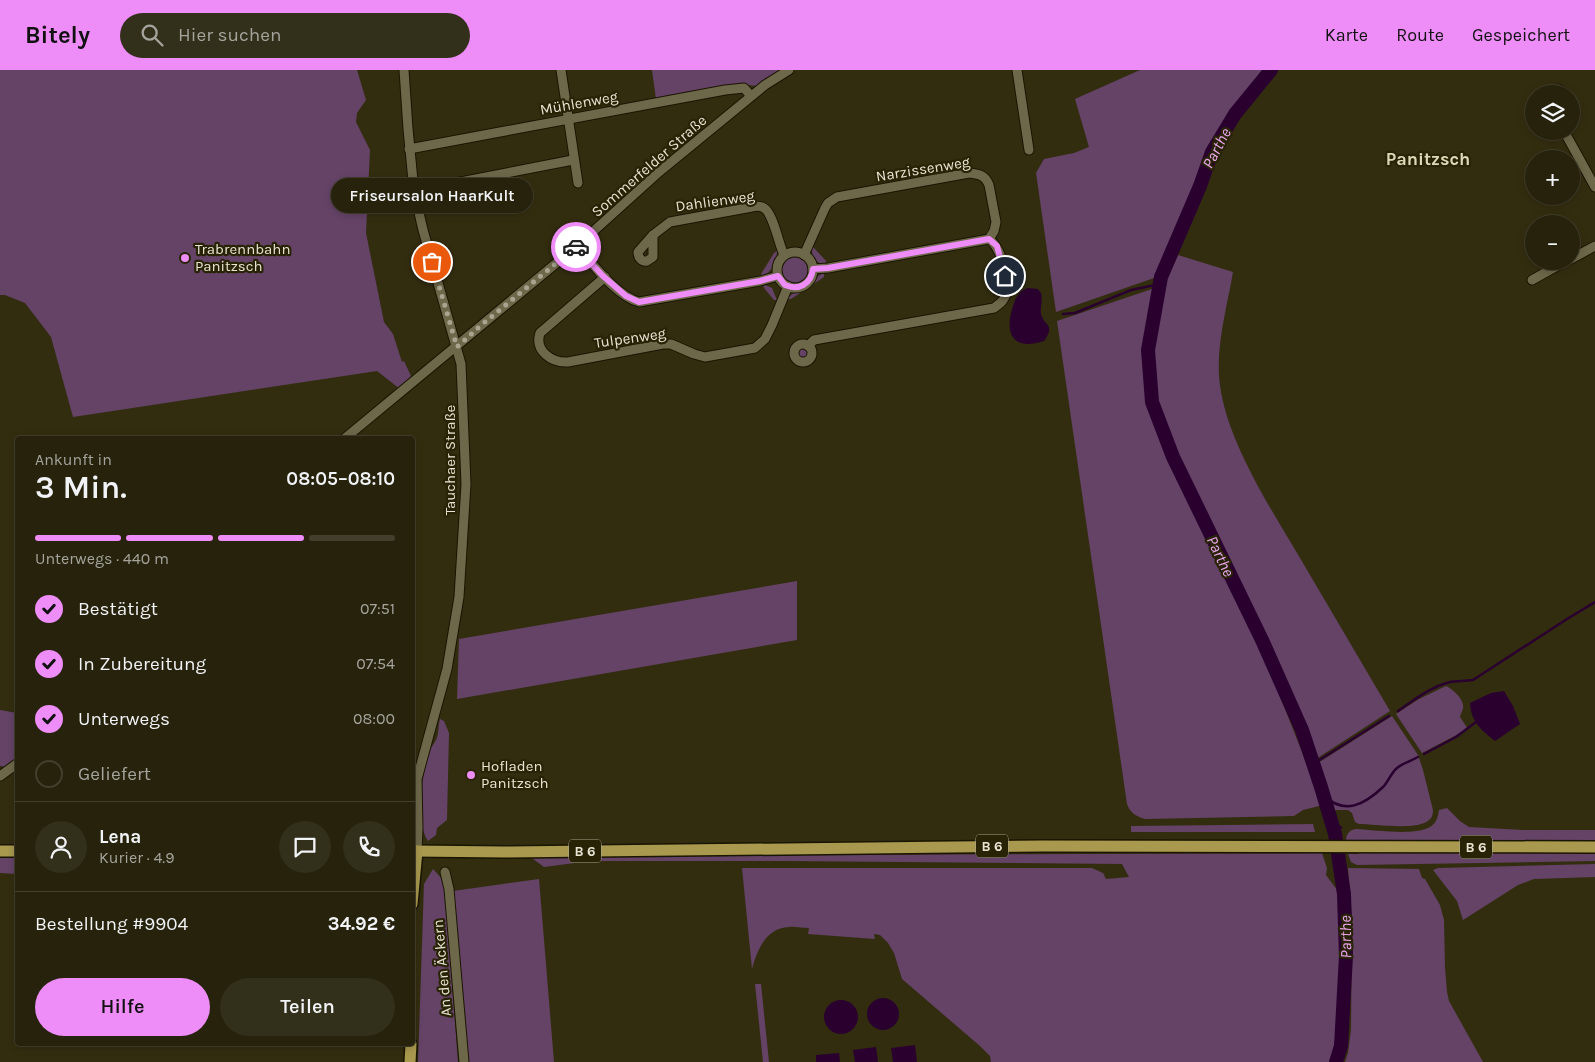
<!DOCTYPE html>
<html lang="de">
<meta charset="utf-8">
<style>
:root{--surface:#26220c;--page:#322f1a;--text:#f1f3f6;--muted:#a4a49d;--line:#423f2d;--accent:#ee8cf8}
body{margin:0;font-family:Karla,sans-serif;background:var(--page);color:var(--text);height:100vh;display:flex;flex-direction:column;font-size:19px;white-space:nowrap}
*{box-sizing:border-box;margin:0}
p{font-size:16px;color:var(--muted)}
.icon{flex:none;width:28px;height:28px;fill:none;stroke:currentColor;stroke-width:2;stroke-linecap:round;stroke-linejoin:round}
.map{position:relative;flex:1;overflow:hidden}
.sheet{position:absolute;left:15px;top:366px;width:400px;height:610px;display:flex;flex-direction:column;background:var(--surface);border-radius:5px;box-shadow:0 2px 8px #0003,0 0 0 1px var(--line)}
.sheet>*{flex:none}
.controls{position:absolute;left:1525px;top:15px;display:grid;gap:10px}
.controls a{display:grid;place-items:center;width:55px;height:55px;border-radius:50%;background:var(--surface);box-shadow:0 2px 8px #0003,0 0 0 1px var(--line);font-size:25px}
.pin{position:absolute;display:grid;place-items:center;width:42px;height:42px;color:#fff;margin:-21px;border:2px solid #fff;border-radius:50%;box-shadow:0 1px 5px #0007}
.courier{position:absolute;display:grid;place-items:center;width:50px;height:50px;margin:-25px;border:4px solid #ee8cf8;border-radius:50%;background:#fff;color:#222;box-shadow:0 1px 6px #0007}
.bubble{position:absolute;height:35px;border-radius:18px;background:var(--surface);box-shadow:0 2px 8px #0003,0 0 0 1px var(--line);font-size:16px;font-weight:600;line-height:35px;text-align:center}
.summary em{font-style:normal;font-weight:600}
.summary div{display:flex;flex-direction:column-reverse}
.summary{display:flex;align-items:center;justify-content:space-between;height:85px;padding:0 20px}
h1{font-size:32px;font-weight:600;line-height:38px}
.bar{display:grid;grid-template-columns:repeat(4,1fr);gap:8px 5px;align-content:center;height:60px;padding:0 20px}
.bar i{height:6px;border-radius:4px;background:var(--line)}
.bar .active{background:var(--accent)}
.bar p{grid-column:span 4}
.line{display:flex;align-items:center;gap:12px;padding:0 20px;border-top:1px solid var(--line)}
.line div{flex:1}
.round{display:grid;place-items:center;flex:none;width:52px;height:52px;border-radius:26px;background:var(--page)}
ol{padding:0 20px;list-style:none}
li{display:flex;align-items:center;gap:15px;height:55px}
li p{margin-inline-start:auto}
li .icon{padding:5px;border-radius:50%;background:var(--accent);color:#111;stroke-width:4}
li:last-child{color:var(--muted)}
li i{width:28px;height:28px;border:2px solid var(--line);border-radius:50%}
.cta{display:flex;gap:10px;margin-top:auto;padding:10px 20px}
.cta a{flex:1;height:58px;border-radius:30px;background:var(--accent);color:#111;font-size:20px;font-weight:600;line-height:58px;text-align:center}
.cta a+a{background:var(--page);color:var(--text)}
header{display:flex;align-items:center;gap:30px;box-sizing:border-box;height:70px;padding:0 25px;background:var(--accent);color:#111}
header strong{font-size:24px}
nav{display:flex;gap:28px;margin-inline-start:auto;font-size:18px}
.search{width:350px;height:45px;background:var(--page);display:flex;align-items:center;gap:12px;box-sizing:border-box;padding:0 18px;border-radius:28px;color:var(--muted);font-size:19px}
.map>svg:first-child{display:block}
.green{fill:#644367}
.water{fill:#2a002f}
.lines{fill:none;stroke-linecap:round;stroke-linejoin:round}
.stream{stroke:#2a002f;stroke-width:2.5}
.river{stroke:#2a002f;stroke-width:14}
.minor-casing{stroke:#1a1500;stroke-width:11}
.major-casing{stroke:#1a1500;stroke-width:14}
.minor{stroke:#6e684a;stroke-width:9}
.major{stroke:#a8994e;stroke-width:11}
.done{stroke:#a8a48f;stroke-width:5;stroke-dasharray:0 9}
.route{stroke:#ee8cf8;stroke-width:6}
.poi-dot{fill:#ee8cf8;stroke:#292306;stroke-width:2}
.labels{text-anchor:middle;stroke-width:4.5;stroke-linejoin:round;paint-order:stroke}
.shield{fill:#292306;stroke:#aeaa96;stroke-width:1}
.shield-label{font-size:14px;font-weight:bold;fill:#e7e4d3}
.street-label{font-size:15px;fill:#e7e4d3;stroke:#292306}
.poi-label{font-size:15px;fill:#e7e4d3;stroke:#292306;text-anchor:start}
.water-label{font-size:16px;font-style:italic;fill:#eba6f1;stroke:#292306}
.quarter-label{font-size:18px;font-weight:bold;fill:#dfd8b7;stroke:#292306}
</style>
<header>
<strong>Bitely</strong>
<div class="search"><svg class="icon" aria-label="search" viewBox="0 0 24 24"><circle cx="10" cy="10" r="6"/><path d="M15 15l6 6"/></svg>Hier suchen</div>
<nav><a>Karte</a><a>Route</a><a>Gespeichert</a></nav>
</header>
<div class="map">
<svg width="1595" height="992" viewBox="0 0 1595 992">
<rect width="100%" height="100%" fill="#332d10"/>
<g class="green">
<path d="M0,0H357L366,30L357,43L356,52L370,80L366,163L384,252L393,264L402,292L404,291L411,306L400,319L377,301L73,347L51,267L25,233L5,225H0Z"/>
<path d="M652,0H783L756,16L743,14L656,29Z"/>
<path d="M1140,0H1266L1235,39L1208,81L1157,207L1056,242L1036,103L1044,89L1074,83L1089,77L1075,29Z"/>
<path d="M812,177L814,178L826,191L825,195C816,193 811,187 812,177Z"/>
<path d="M777,181C777,193 772,201 762,207L761,204L774,183Z"/>
<path d="M1178,185L1233,202C1227,237 1217,271 1219,306C1223,366 1270,437 1300,488C1330,539 1360,590 1390,641L1316,689L1301,649L1171,371L1156,333L1153,277L1158,237L1167,210Z"/>
<circle cx="795" cy="200" r="13"/>
<path d="M824,203V207L791,229H787C794,220 800,223 808,216C814,211 816,206 824,203Z"/>
<path d="M763,214L772,218L777,230H774L764,218Z"/>
<path d="M1152,219L1153,225L1149,243L1146,274V301L1150,341L1167,384L1254,561L1323,735L1303,740L1294,746L1145,749C1136,746 1131,744 1127,734L1057,251Z"/>
<circle cx="803" cy="283" r="9"/>
<path d="M797,511V570L457,629L459,569Z"/>
<path d="M1446,616C1452,619 1462,627 1463,635C1464,638 1461,643 1460,647L1468,659L1422,683L1396,644L1419,629Z"/>
<path d="M0,640L17,643L18,689L8,697L0,696Z"/>
<path d="M1392,646L1418,685L1423,700L1433,740C1433,744 1432,748 1429,750C1418,761 1374,754 1359,754L1355,752L1352,743L1348,740H1333L1318,693Z"/>
<path d="M440,649L444,651L449,663L447,750L437,758L436,765L428,771C414,750 422,701 431,678C433,675 435,672 437,668C439,662 438,655 440,649Z"/>
<path d="M1447,738L1460,751L1469,757L1523,760H1595V772H1346C1346,764 1349,760 1356,759C1375,760 1415,766 1430,757C1437,753 1438,746 1439,740Z"/>
<path d="M1313,754L1315,762H1131V756Z"/>
<path d="M1595,781V791L1357,795L1351,792L1348,784H1358L1359,782Z"/>
<path d="M1322,783L1327,798L1326,805L1340,824L1343,872L1342,937L1339,977L1333,992H991L990,986L980,976L902,909L894,883L888,873L880,865L874,864L875,869L808,864L809,858C802,858 795,856 789,857C766,858 757,880 752,899L742,798H1092L1103,803L1106,809L1129,807L1122,794L784,791H590L544,797L529,786Z"/>
<path d="M0,784L17,785V804L0,803Z"/>
<path d="M1595,794V807L1534,809L1518,815L1463,850L1457,831L1433,800L1438,798Z"/>
<path d="M1348,798L1419,799L1422,808L1425,809L1440,835L1444,850L1445,898L1447,922L1449,931L1483,992H1345L1348,983L1351,959L1352,848Z"/>
<path d="M433,799L442,809L445,823L458,992H418L424,814Z"/>
<path d="M539,809L554,992H468L453,821Z"/>
<path d="M755,914H761L769,992H763Z"/>
</g>
<g class="water">
<path d="M1028,218L1038,219L1041,223C1043,230 1040,237 1041,244C1044,256 1056,254 1044,271C1019,279 1005,271 1011,243C1013,237 1014,230 1018,225C1020,221 1024,220 1028,218Z"/>
<path d="M1504,621L1513,636L1520,654L1495,671C1481,660 1471,652 1470,633L1491,623Z"/>
<circle cx="883" cy="944" r="16"/>
<circle cx="841" cy="947" r="17"/>
<path d="M915,975L917,992H893L891,978Z"/>
<path d="M876,977L878,992H855L853,980Z"/>
<path d="M839,983L840,992H816V985Z"/>
</g>
<g class="lines">
<g class="stream">
<path d="M1063,244L1075,243L1131,220L1160,214"/>
<path d="M1398,641C1414,630 1430,617 1450,612C1457,611 1465,611 1473,610L1567,549L1595,532"/>
<path d="M1424,684L1456,667L1476,652"/>
<path d="M1313,694L1389,646"/>
<path d="M1324,726C1345,745 1364,735 1383,717C1388,712 1391,703 1397,698C1403,693 1411,691 1418,687"/>
<path d="M1330,748L1341,758"/>
</g>
<path class="river" d="M1271,0L1235,44L1212,82L1200,116L1161,207L1148,280L1152,332L1173,387L1262,570L1302,660L1321,717L1335,764L1344,824L1346,886L1341,976L1336,992"/>
<defs>
<g id="minor">
<path d="M404,0L408,59L414,121L423,160L461,294L466,414L459,527L447,599L417,709L418,759L417,781"/>
<path d="M561,0L578,113"/>
<path d="M1017,0L1029,80"/>
<path d="M1550,24L1555,20L1558,19L1566,24"/>
<path d="M1564,61L1595,117"/>
<path d="M409,79L725,20L744,18L751,26"/>
<path d="M414,121L573,90"/>
<path d="M653,165L670,152L752,137C756,136 761,136 764,138C773,143 779,175 784,185"/>
<path d="M653,165V187L647,191C642,192 638,188 638,182Z"/>
<path d="M577,176C593,194 616,226 639,232L760,211L778,206"/>
<circle cx="795" cy="200" r="18"/>
<path d="M804,185L825,138L828,133L837,127L969,103C979,104 985,105 989,115L996,152L994,161L989,169"/>
<path d="M1571,189L1595,176"/>
<path d="M813,199L828,198L989,169"/>
<path d="M605,207L540,263C534,281 552,293 568,292L663,274H671L694,284L705,287L755,278L765,269L772,255L788,216"/>
<path d="M1532,210L1566,191"/>
<circle cx="803" cy="283" r="9"/>
<path d="M808,276L814,270L994,238C1001,233 1006,229 1007,219C1009,207 1000,176 989,169"/>
<path d="M344,369L577,176L659,102L765,15L789,0"/>
<path d="M0,706L18,693"/>
<path d="M445,802L449,819L464,992"/>
</g>
<g id="major">
<path d="M0,781H18"/>
<path d="M412,781L506,782L1043,776L1595,777"/>
<path d="M412,834L417,781"/>
<path d="M410,992L411,974"/>
</g>
</defs>
<use href="#minor" class="minor-casing"/>
<use href="#major" class="major-casing"/>
<use href="#minor" class="minor"/>
<use href="#major" class="major"/>
</g>
<g class="lines">
<path class="done" d="M432,192L457,277L479,257L576,177"/>
<path class="route" d="M576,177L603,206L626,226L639,232L760,211L778,206L785,215C799,221 811,214 813,199L828,198L989,169L997,176L1005,206"/>
</g>
<g class="poi-dot">
<circle cx="185" cy="188" r="5"/>
<circle cx="471" cy="705" r="5"/>
</g>
<g class="labels">
<g class="shield">
<rect x="976" y="764.5" width="32" height="23" rx="4"/>
<rect x="1460" y="765.5" width="32" height="23" rx="4"/>
<rect x="569" y="769.5" width="32" height="23" rx="4"/>
</g>
<g class="shield-label">
<text x="992" y="781">B 6</text>
<text x="1476" y="782">B 6</text>
<text x="585" y="786">B 6</text>
</g>
<g class="street-label">
<text transform="translate(579 33) rotate(-10)" y="5">Mühlenweg</text>
<text transform="translate(649 96) rotate(-41)" y="5">Sommerfelder Straße</text>
<text transform="translate(923 99) rotate(-9)" y="5">Narzissenweg</text>
<text transform="translate(715 131) rotate(-8)" y="5">Dahlienweg</text>
<text transform="translate(630 268) rotate(-8)" y="5">Tulpenweg</text>
<text transform="translate(450 390) rotate(-90)" y="5">Tauchaer Straße</text>
<text transform="translate(442 898) rotate(-95)" y="5">An den Äckern</text>
</g>
<g class="poi-label">
<text x="195" y="184">Trabrennbahn<tspan x="195" dy="17">Panitzsch</tspan></text>
<text x="481" y="701">Hofladen<tspan x="481" dy="17">Panitzsch</tspan></text>
</g>
<g class="water-label">
<text transform="translate(1216 78) rotate(-62)" y="6">Parthe</text>
<text transform="translate(1221 486) rotate(64)" y="6">Parthe</text>
<text transform="translate(1345 867) rotate(-91)" y="6">Parthe</text>
</g>
<g class="quarter-label">
<text x="1428" y="95">Panitzsch</text>
</g>
</g>
</svg>
<div class="controls">
<a><svg class="icon" aria-label="layers" viewBox="0 0 24 24"><path d="M12 4l9 5-9 5-9-5zM3 14l9 5 9-5"/></svg></a>
<a>+</a>
<a>−</a>
</div>
<div class="pin" style="left:432px;top:192px;background:#ea580c"><svg class="icon" aria-label="bag" viewBox="0 0 24 24"><path d="M5 8h14l-1 12H6zM9 8a3 3 0 0 1 6 0"/></svg></div>
<div class="pin" style="left:1005px;top:206px;background:#1f2937"><svg class="icon" aria-label="home" viewBox="0 0 24 24"><path d="M3 11l9-7 9 7M6 9v11h12V9"/></svg></div>
<div class="courier" style="left:576px;top:177px"><svg class="icon" aria-label="car" viewBox="0 0 24 24"><path d="M5 17H2v-5l4-1 3-4h7l3 4 3 1v5h-3M9 17h6M6 11h13"/><circle cx="7" cy="17" r="2"/><circle cx="17" cy="17" r="2"/></svg></div>
<div class="bubble" style="left:331px;top:108px;width:202px">Friseursalon HaarKult</div>
<section class="sheet">
<div class="summary"><div><h1>3 Min.</h1><p>Ankunft in</p></div><em>08:05–08:10</em></div>
<div class="bar"><i class="active"></i><i class="active"></i><i class="active"></i><i></i><p>Unterwegs · 440 m</p></div>
<ol>
<li><svg class="icon" aria-label="check" viewBox="0 0 24 24"><path d="M5 12l5 5 9-10"/></svg>Bestätigt<p>07:51</p></li>
<li><svg class="icon" aria-label="check" viewBox="0 0 24 24"><path d="M5 12l5 5 9-10"/></svg>In Zubereitung<p>07:54</p></li>
<li><svg class="icon" aria-label="check" viewBox="0 0 24 24"><path d="M5 12l5 5 9-10"/></svg>Unterwegs<p>08:00</p></li>
<li><i></i>Geliefert</li>
</ol>
<div class="line" style="height:90px"><a class="round"><svg class="icon" aria-label="person" viewBox="0 0 24 24"><circle cx="12" cy="8" r="4"/><path d="M4 21q1-7 8-7t8 7"/></svg></a><div><b>Lena</b><p>Kurier · 4.9</p></div><a class="round"><svg class="icon" aria-label="chat" viewBox="0 0 24 24"><path d="M4 5h16v11H9l-5 4z"/></svg></a><a class="round"><svg class="icon" aria-label="phone" viewBox="0 0 24 24"><path d="M5 4h4l2 5-3 2q2 4 5 5l2-3 5 2v4C11 20 4 13 5 4z"/></svg></a></div>
<div class="line" style="height:65px"><div>Bestellung #9904</div><b>34.92 €</b></div>
<div class="cta"><a>Hilfe</a><a>Teilen</a></div>
</section>
</div>
